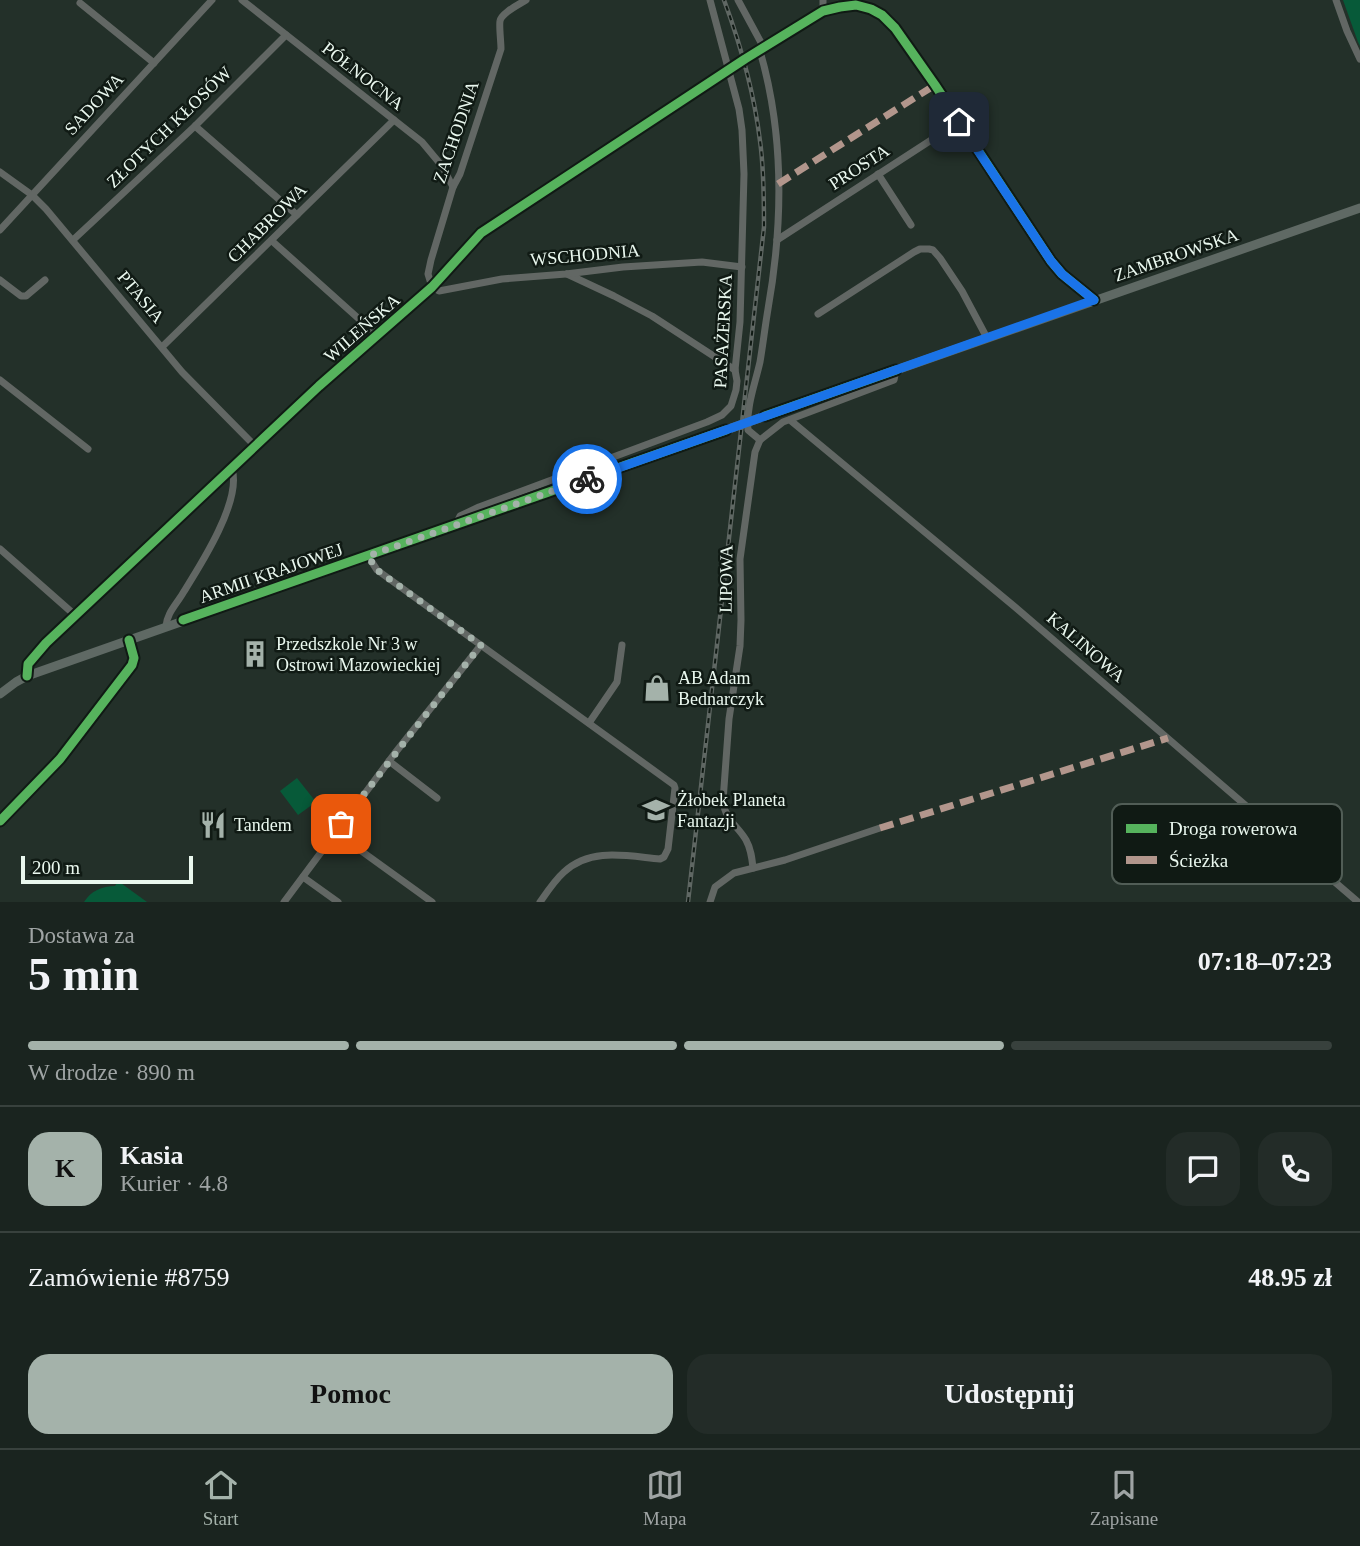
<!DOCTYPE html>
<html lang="pl">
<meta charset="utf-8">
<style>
:root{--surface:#1a241f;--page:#232c28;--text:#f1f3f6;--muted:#9fa4a4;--line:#38413d;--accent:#a4b2aa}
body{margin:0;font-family:"Times New Roman",serif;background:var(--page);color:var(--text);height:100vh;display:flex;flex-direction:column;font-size:26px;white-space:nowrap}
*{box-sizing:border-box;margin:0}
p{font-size:23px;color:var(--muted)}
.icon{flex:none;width:38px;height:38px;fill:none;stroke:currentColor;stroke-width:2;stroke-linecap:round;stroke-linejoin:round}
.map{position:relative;height:902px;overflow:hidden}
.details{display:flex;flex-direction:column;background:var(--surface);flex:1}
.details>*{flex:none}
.scale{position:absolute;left:21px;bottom:18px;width:172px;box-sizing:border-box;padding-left:7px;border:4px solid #eaf8ef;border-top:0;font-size:19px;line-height:24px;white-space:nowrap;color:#eaf8ef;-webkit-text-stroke:5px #101a14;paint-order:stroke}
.pin{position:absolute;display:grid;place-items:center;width:60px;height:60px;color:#fff;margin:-30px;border-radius:14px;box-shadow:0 4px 10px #0006}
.courier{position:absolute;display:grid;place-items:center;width:70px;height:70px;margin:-35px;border:5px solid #1a73e8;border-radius:50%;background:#fff;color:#222;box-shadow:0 2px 9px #0007}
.summary em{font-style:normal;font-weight:700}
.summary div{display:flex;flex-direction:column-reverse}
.summary{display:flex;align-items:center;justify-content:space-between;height:119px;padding:0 28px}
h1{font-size:46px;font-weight:700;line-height:52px}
.bar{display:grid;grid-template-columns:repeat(4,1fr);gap:10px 7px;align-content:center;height:84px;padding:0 28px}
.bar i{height:9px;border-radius:5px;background:var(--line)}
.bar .on{background:var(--accent)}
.bar p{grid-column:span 4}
.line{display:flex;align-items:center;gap:18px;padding:0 28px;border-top:2px solid var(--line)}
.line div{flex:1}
.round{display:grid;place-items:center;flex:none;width:74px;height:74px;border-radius:21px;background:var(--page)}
.button{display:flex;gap:14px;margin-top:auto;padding:14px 28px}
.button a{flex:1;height:80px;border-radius:21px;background:var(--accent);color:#111;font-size:28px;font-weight:700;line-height:80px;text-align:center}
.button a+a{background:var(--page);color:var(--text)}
.tab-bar{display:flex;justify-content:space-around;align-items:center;height:98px;border-top:2px solid var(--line);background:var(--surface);font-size:19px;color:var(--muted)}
.tab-bar a{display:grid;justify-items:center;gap:4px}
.tab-bar .on{color:var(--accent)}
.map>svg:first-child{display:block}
.green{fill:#075a39}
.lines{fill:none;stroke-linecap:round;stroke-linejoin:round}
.minor{stroke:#626764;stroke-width:7}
.major{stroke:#5f6964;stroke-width:9}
.rail-casing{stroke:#5f6763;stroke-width:4.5}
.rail{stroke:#101a14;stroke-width:2;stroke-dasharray:5;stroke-linecap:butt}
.major-bridge{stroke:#5f6964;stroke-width:9}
.quiet{stroke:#b2968c;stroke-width:7;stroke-dasharray:14 7;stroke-linecap:butt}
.cycleway-casing{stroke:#101a14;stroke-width:13}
.cycleway{stroke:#56b35d;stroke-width:9}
.done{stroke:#a4b2aa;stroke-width:7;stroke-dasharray:0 12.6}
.route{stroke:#1a73e8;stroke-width:9}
.labels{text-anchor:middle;stroke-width:5;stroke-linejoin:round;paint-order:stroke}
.street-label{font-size:18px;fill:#eaf8ef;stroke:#101a14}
.poi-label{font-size:18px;fill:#eaf8ef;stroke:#101a14;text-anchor:start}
.key{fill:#101a14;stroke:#515d56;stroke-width:2}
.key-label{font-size:19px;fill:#eaf8ef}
</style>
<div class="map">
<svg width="1360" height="902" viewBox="0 0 1360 902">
<rect width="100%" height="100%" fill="#233029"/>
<g class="green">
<path d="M1343,0H1360V46L1358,42Z"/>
<path d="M297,778L316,802L298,815L280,791Z"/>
<path d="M118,881L147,902H84C91,891 102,886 115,886Z"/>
</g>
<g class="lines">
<g class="minor">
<path d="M242,0L422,142L442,166L453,187"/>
<path d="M738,0L764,48"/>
<path d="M1336,0L1347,31L1360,59"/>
<path d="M80,3L154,63"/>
<path d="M823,11V0"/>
<path d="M760,51C784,134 783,224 768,309C765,327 763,344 760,362C755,384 746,407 748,430L760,440"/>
<path d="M195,126L297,215"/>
<path d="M0,172L32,195L46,209L182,372L256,447"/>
<path d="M878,174L911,225"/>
<path d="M0,230L212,0"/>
<path d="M73,240L195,126L286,35"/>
<path d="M777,240L959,122"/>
<path d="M272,241L378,336"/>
<path d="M567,274L614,296L652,316L735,370"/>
<path d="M0,280L21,296H26L45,280"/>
<path d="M432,287L439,291L502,279L566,274L623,267L702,262L742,267"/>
<path d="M432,287L428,274L431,260L453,187L460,174L501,49C501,42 499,26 500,21C501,13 520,4 526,0"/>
<path d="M818,314L914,252L920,249H929L933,250L940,258L962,291L987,338"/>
<path d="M162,347L394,120"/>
<path d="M0,380L88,449"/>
<path d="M790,420L1015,607L1358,902"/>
<path d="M456,524L460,516L479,507L707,422L722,415L731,406L736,390L737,381L735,370L740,322L744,174L742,130L739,109L710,0"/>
<path d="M0,549L76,616"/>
<path d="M368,556L377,570L674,785L675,788L668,849L664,857L660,859C627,856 591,847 564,872C555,880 547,892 540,902"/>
<path d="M166,626C167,613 176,605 183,593C200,566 242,501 232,469"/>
<path d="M27,676L28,664L46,643L319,386L432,287L481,233L745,59L823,11L840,7L856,5L871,9L882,15L895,28L935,85L1051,261L1062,274L1094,300"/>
<path d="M589,723L617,682L622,645"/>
<path d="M389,761L437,798"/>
<path d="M0,821L60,759L132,665L134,658L129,640"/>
<path d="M335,832L432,902"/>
<path d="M753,868C752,858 751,849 746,840C737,825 725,820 723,801L729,719L740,646L741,620L740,559L755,452L760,440L783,422L894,380L896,370"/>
<path d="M303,877L338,902"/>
<path d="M284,902L395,753L481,645"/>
<path d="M710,902L715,887L734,873L785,860L880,828"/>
</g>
<g class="major">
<path d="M765,416L1360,208"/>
<path d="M0,694L16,682L27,676L726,430"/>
</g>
<defs>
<path id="rail" d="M688,902L764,227C764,198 764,169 760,141C754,92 741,46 724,0"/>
</defs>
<use href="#rail" class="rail-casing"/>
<use href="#rail" class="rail"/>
<path class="major-bridge" d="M726,430L765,416"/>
<g class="quiet">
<path d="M778,184L935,85"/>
<path d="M880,828L1168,738"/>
</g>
<defs>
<g id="cycleway">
<path d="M765,416L896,370"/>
<path d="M183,620L726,430"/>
<path d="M27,676L28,664L46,643L319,386L432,287L481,233L745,59L823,11L840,7L856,5L871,9L882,15L895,28L935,85L1051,261L1062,274L1094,300"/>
<path d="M0,821L60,759L132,665L134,658L129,640"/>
</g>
</defs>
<use href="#cycleway" class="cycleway-casing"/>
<use href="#cycleway" class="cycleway"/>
</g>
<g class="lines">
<path class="done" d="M341,824L413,731L481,645L377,570L368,556L587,479"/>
<path class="route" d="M587,479L1094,300L1062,274L1051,261L959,122"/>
</g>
<defs>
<symbol id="building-bare" viewBox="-9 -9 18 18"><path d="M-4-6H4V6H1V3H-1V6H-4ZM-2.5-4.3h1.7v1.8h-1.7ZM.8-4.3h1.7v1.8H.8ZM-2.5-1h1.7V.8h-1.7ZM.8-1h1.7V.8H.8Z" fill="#a4b2aa" stroke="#101a14" stroke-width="2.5" paint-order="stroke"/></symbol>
<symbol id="shop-bare" viewBox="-9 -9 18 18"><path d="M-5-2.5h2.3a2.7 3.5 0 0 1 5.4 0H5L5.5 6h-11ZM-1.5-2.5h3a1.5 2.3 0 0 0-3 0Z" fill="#a4b2aa" stroke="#101a14" stroke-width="2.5" paint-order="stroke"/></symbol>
<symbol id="school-bare" viewBox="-9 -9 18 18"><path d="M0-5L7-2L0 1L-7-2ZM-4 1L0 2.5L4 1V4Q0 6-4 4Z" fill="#a4b2aa" stroke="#101a14" stroke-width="2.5" paint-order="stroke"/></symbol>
<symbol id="restaurant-bare" viewBox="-9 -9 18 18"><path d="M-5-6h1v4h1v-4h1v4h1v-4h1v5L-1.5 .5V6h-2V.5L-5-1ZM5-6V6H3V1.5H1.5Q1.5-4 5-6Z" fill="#a4b2aa" stroke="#101a14" stroke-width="2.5" paint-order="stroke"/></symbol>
</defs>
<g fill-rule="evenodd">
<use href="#building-bare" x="236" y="635" width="38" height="38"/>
<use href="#shop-bare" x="638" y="669" width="38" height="38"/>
<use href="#school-bare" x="637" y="791" width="38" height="38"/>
<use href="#restaurant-bare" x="194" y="806" width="38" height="38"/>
</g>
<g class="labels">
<g class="street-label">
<text transform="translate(363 76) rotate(38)" y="6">PÓŁNOCNA</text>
<text transform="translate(94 104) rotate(-47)" y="6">SADOWA</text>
<text transform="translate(169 127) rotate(-44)" y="6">ZŁOTYCH KŁOSÓW</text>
<text transform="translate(456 132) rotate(-71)" y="6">ZACHODNIA</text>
<text transform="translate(859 167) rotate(-33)" y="6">PROSTA</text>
<text transform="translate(267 223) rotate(-45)" y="6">CHABROWA</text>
<text transform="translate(585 255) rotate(-5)" y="6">WSCHODNIA</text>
<text transform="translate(1176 255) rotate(-19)" y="6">ZAMBROWSKA</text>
<text transform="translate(141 297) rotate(50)" y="6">PTASIA</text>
<text transform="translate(362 328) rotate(-41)" y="6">WILEŃSKA</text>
<text transform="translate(723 331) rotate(-87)" y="6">PASAŻERSKA</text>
<text transform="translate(271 573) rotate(-19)" y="6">ARMII KRAJOWEJ</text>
<text transform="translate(726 579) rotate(-89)" y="6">LIPOWA</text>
<text transform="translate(1086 647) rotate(41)" y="6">KALINOWA</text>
</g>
<g class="poi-label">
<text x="276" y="650">Przedszkole Nr 3 w<tspan x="276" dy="21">Ostrowi Mazowieckiej</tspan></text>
<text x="678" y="684">AB Adam<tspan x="678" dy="21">Bednarczyk</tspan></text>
<text x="677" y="806">Żłobek Planeta<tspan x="677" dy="21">Fantazji</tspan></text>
<text x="234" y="831">Tandem</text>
</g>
</g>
<rect x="1112" y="804" width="230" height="80" rx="10" class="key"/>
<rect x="1126" y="824" width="31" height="9" fill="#56b35d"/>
<rect x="1126" y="856" width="31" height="8" fill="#b2968c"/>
<g class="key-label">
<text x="1169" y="835">Droga rowerowa</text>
<text x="1169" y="867">Ścieżka</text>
</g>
</svg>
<div class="scale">200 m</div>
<div class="pin" style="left:341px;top:824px;background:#ea580c"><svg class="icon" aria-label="bag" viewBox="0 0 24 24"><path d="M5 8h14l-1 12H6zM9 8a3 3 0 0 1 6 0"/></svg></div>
<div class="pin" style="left:959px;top:122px;background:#1f2937"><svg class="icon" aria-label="home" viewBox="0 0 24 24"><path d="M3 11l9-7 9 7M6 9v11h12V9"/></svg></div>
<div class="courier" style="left:587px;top:479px"><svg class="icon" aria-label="bike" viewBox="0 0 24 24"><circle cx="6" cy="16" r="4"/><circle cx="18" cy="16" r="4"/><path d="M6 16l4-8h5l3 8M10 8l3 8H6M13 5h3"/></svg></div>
</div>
<section class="details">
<div class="summary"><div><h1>5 min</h1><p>Dostawa za</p></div><em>07:18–07:23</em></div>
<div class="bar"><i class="on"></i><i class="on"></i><i class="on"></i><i></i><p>W drodze · 890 m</p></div>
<div class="line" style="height:126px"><b class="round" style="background:var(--accent);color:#111">K</b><div><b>Kasia</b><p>Kurier · 4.8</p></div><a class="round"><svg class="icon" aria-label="chat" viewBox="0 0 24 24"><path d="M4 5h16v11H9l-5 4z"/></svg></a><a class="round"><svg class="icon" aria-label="phone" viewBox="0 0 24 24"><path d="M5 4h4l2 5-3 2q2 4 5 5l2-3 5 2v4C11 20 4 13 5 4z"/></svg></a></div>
<div class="line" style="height:91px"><div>Zamówienie #8759</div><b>48.95 zł</b></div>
<div class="button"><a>Pomoc</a><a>Udostępnij</a></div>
</section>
<nav class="tab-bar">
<a class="on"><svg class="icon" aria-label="home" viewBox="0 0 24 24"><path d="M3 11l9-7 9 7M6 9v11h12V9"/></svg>Start</a>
<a><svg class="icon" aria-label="map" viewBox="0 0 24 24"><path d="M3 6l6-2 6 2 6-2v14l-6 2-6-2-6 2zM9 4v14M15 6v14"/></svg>Mapa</a>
<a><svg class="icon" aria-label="saved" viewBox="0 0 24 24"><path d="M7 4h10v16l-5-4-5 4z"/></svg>Zapisane</a>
</nav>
